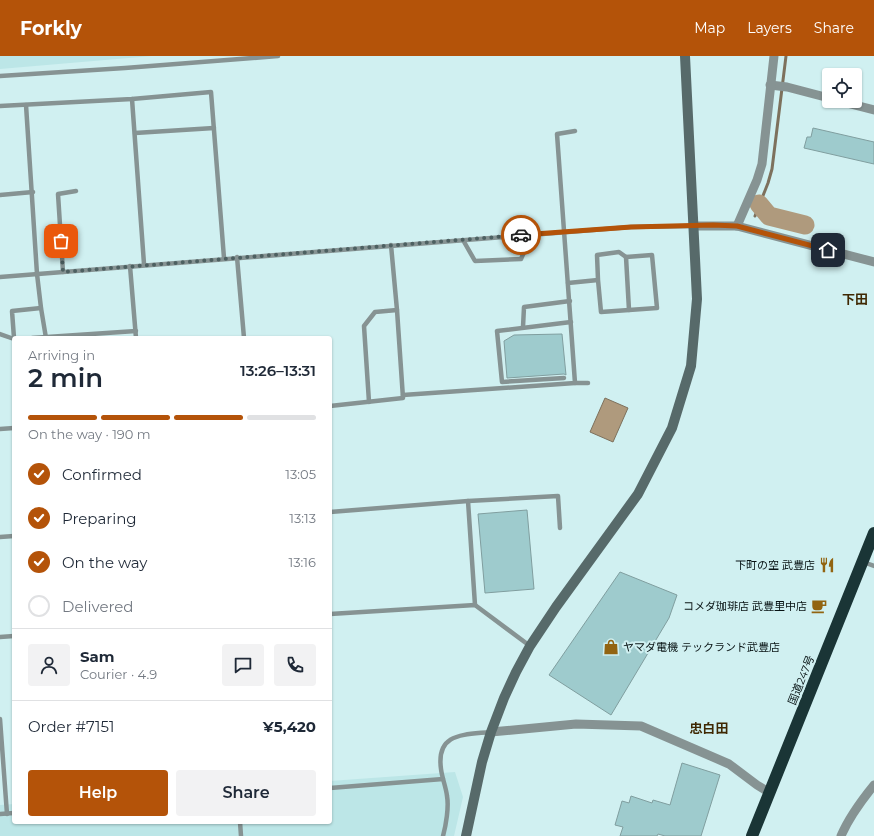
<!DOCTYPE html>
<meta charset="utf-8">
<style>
:root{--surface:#fff;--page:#f2f2f3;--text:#1f2937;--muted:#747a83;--line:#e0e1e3;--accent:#b45309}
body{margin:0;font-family:Montserrat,"Noto Sans JP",sans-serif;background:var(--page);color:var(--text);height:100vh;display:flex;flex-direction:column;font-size:15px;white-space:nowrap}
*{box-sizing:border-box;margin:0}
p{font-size:13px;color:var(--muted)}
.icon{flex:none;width:22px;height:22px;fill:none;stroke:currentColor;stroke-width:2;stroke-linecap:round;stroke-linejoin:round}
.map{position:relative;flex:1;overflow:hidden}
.panel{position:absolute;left:12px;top:280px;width:320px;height:488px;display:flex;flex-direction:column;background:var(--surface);border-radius:4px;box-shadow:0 1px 3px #0004}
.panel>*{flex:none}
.buttons{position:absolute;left:822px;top:12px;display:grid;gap:8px}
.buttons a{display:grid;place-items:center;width:40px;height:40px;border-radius:4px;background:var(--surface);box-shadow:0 1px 3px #0004;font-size:20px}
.pin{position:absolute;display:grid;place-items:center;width:34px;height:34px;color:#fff;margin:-17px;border-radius:8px;box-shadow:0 2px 6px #0006}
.courier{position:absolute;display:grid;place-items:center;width:40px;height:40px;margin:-20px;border:3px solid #b45309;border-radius:50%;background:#fff;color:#222;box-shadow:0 1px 5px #0007}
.summary em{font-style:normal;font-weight:600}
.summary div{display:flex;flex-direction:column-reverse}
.summary{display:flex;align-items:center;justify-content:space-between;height:68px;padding:0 16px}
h1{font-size:26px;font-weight:600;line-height:30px}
.bar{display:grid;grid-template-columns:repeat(4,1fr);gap:6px 4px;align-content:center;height:48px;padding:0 16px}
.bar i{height:5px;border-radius:3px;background:var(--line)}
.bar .selected{background:var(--accent)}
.bar p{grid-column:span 4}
.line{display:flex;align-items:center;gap:10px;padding:0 16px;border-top:1px solid var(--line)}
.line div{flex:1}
.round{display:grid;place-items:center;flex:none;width:42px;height:42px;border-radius:4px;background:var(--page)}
ol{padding:0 16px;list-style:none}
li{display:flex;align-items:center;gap:12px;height:44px}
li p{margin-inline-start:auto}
li .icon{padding:4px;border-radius:50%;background:var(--accent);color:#fff;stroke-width:4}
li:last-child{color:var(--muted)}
li i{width:22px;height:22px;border:2px solid var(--line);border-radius:50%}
.action{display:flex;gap:8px;margin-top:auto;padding:8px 16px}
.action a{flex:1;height:46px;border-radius:4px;background:var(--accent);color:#fff;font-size:16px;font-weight:600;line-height:46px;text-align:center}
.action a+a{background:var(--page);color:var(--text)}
header{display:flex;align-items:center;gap:24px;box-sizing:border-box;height:56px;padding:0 20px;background:var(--accent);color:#fff}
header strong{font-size:19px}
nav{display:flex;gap:22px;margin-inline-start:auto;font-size:14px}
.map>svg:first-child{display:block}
.built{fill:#bce6e7}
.water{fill:#af9a7d;stroke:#7d715d}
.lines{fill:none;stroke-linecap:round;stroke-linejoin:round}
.stream{stroke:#7d715d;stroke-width:3}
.river{stroke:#af9a7d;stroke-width:19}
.building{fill:#9ecbcd;stroke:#809e9f}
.lane{stroke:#869393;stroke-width:4.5}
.street{stroke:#869393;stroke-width:9}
.secondary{stroke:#576a6a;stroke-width:10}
.highway{stroke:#1a3536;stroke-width:12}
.done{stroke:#4d6061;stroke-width:4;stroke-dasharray:0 7.2}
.route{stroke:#b45309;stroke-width:5}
.labels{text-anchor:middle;stroke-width:4;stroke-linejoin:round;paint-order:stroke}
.poi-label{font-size:11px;fill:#071213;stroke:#d0f0f1;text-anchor:end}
.street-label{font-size:11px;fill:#071213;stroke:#d0f0f1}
.quarter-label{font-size:13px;font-weight:bold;fill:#3f2803;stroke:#d0f0f1}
</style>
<header>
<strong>Forkly</strong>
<nav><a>Map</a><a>Layers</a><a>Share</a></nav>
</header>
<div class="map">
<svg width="874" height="780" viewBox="0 0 874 780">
<rect width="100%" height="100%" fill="#d0f0f1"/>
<g class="built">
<path d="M0,0H152L0,13Z"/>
<path d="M455,716L463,741L454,780H0V749L14,748V766H330V725Z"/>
</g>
<path class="water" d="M605,342L628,352L613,386L590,376Z"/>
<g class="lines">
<path class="stream" d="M755,160L768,127L772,113L786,0"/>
<path class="river" d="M759,148L769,160L805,169"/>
</g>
<g class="building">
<path d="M813,72L874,86V108L804,92L807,81H811Z"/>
<path d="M562,278L566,319L564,318L507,322L504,285L514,279Z"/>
<path d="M527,454L534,533L485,537L478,458Z"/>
<path d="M620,516L677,539L669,562L611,659L549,619Z"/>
<path d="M682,707L720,719L701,780H665L658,778L657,780H620L623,771L615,769L622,745L629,747L631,740L652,747L653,744L670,749Z"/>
</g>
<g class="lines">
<g class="lane">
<path d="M0,20L125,12L278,0"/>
<path d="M132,43L144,208"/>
<path d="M26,49L37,218L41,252L46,282"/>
<path d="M0,50L132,43L211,36L224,202"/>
<path d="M135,77L214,72"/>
<path d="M0,139L33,136"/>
<path d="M463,184L475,205L521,203L532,178"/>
<path d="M237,201L244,282"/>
<path d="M626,201L629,254"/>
<path d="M130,210L136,282"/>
<path d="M63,216L58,138L76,135"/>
<path d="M0,221L631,171L693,170"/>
<path d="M568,227L598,224L597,199L619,196L626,201L652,199L657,252L601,256L598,224"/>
<path d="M523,271L524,251L570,245"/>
<path d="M0,278L14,283"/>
<path d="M14,282L12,255L41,252"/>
<path d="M32,282L136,275"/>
<path d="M564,322L502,326L497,275L571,266"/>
<path d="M575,327H588"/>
<path d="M403,339L575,327L557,78L575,75"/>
<path d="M369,346L364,270L375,256L397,254"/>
<path d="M330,350L403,342L397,254L391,189"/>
<path d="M0,373L14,372"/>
<path d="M468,445L475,549"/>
<path d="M330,456L468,445L558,440L560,472"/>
<path d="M0,481L14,480"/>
<path d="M863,506L874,510"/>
<path d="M330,558L475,549L530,590"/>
<path d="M0,581L14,580"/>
<path d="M0,663L7,758"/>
<path d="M330,732L443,723"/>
<path d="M0,758L14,757"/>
<path d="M240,766L241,780"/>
<path d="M443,780C446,769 449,751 447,740C446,731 442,722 441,713C436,677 463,679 490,676"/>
</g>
<g class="street">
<path d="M770,29L787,31L829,42"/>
<path d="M839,45L874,54"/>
<path d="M693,170H737L874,206"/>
<path d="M737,170L757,124L762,108L774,0"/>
<path d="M491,676L576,668L641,670L729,708L757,729L770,737"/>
<path d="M841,780C849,761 861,745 874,729"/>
</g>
<path class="secondary" d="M466,780L482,706L491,676L504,642L516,616L530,590L556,551L638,438L672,372L691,310L697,243L685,0"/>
<path class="highway" d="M752,780L874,477"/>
</g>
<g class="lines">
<path class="done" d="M61,185L63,216L521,179"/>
<path class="route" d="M521,179L631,171L713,169L737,170L828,194"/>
</g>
<defs>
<symbol id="restaurant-bare" viewBox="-9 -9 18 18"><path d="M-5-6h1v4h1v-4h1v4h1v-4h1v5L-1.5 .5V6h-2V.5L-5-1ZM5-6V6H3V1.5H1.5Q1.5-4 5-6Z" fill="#926411" stroke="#d0f0f1" stroke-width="2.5" paint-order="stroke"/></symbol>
<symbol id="cafe-bare" viewBox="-9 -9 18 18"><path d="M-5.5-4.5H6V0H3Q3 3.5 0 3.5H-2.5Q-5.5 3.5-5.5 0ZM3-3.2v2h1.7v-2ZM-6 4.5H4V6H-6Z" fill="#926411" stroke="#d0f0f1" stroke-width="2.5" paint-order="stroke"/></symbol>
<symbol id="shop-bare" viewBox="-9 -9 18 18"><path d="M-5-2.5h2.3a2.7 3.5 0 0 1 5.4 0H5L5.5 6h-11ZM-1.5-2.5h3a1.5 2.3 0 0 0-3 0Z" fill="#926411" stroke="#d0f0f1" stroke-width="2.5" paint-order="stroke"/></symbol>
</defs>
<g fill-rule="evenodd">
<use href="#restaurant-bare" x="816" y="498" width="22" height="22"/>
<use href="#cafe-bare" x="808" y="539" width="22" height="22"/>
<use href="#shop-bare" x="600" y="580" width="22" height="22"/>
</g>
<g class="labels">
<g class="poi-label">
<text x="815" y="513">下町の空 武豊店</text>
<text x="807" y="554">コメダ珈琲店 武豊里中店</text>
<text x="623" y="595" text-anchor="start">ヤマダ電機 テックランド武豊店</text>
</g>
<g class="street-label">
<text transform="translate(801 624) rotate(-68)" y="4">国道247号</text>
</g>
<g class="quarter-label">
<text x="855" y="248">下田</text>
<text x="709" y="677">忠白田</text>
</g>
</g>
</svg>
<div class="buttons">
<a><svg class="icon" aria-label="locate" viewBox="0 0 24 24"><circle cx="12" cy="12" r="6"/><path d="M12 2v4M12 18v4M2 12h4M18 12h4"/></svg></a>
</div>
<div class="pin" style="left:61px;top:185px;background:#ea580c"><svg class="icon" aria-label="bag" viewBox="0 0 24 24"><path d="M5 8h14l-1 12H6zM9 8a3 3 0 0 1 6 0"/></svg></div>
<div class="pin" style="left:828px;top:194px;background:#1f2937"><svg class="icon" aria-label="home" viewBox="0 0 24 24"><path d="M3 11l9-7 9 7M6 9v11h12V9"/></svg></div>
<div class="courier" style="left:521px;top:179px"><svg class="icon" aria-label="car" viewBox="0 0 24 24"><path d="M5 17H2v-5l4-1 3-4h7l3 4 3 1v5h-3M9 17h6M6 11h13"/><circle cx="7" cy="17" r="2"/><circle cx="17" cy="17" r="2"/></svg></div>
<section class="panel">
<div class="summary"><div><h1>2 min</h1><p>Arriving in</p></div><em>13:26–13:31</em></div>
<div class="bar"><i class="selected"></i><i class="selected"></i><i class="selected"></i><i></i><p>On the way · 190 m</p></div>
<ol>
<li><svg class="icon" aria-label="check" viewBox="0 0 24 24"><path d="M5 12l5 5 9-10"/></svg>Confirmed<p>13:05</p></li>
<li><svg class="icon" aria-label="check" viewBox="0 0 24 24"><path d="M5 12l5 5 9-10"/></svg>Preparing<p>13:13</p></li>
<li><svg class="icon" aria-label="check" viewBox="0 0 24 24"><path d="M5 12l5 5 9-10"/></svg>On the way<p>13:16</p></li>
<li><i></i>Delivered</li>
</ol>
<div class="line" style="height:72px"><a class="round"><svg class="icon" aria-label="person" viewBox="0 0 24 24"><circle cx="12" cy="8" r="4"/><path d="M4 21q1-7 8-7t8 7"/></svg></a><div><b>Sam</b><p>Courier · 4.9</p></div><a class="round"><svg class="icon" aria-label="chat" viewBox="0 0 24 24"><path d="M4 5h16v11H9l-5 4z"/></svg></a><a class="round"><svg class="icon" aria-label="phone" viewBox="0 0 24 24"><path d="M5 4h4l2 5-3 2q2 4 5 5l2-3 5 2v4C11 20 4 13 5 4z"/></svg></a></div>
<div class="line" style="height:52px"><div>Order #7151</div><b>¥5,420</b></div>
<div class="action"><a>Help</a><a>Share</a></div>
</section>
</div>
